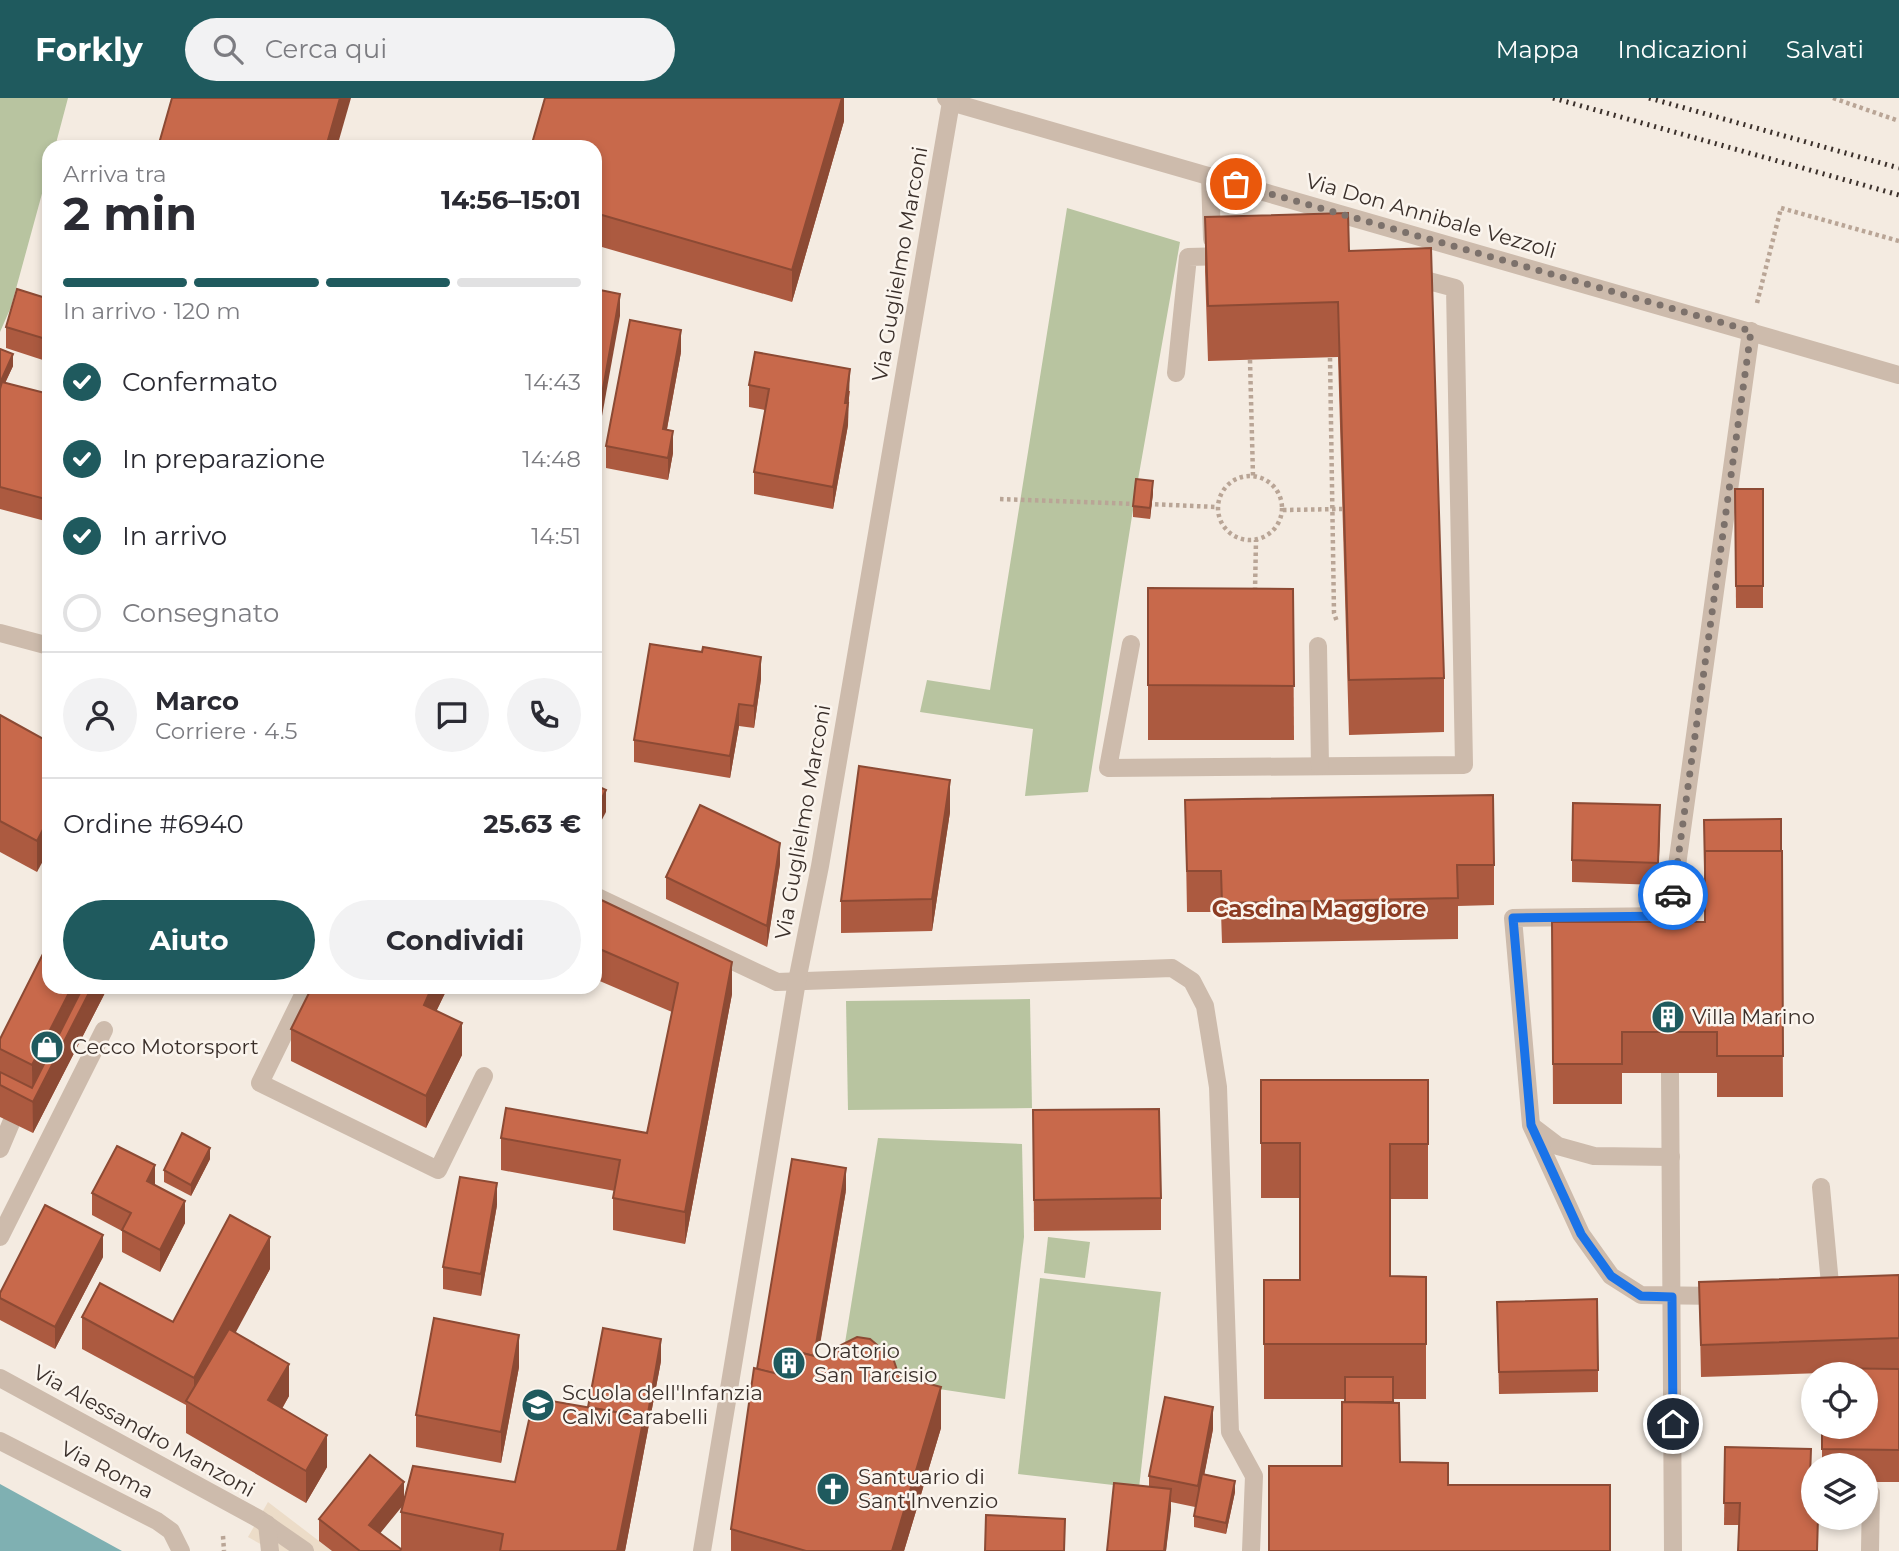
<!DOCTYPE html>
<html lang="it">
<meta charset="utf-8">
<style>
:root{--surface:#fff;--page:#f2f2f3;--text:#2b2b33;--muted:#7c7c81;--line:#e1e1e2;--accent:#1f5a5e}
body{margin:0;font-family:Montserrat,sans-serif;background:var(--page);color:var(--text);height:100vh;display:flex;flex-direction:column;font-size:26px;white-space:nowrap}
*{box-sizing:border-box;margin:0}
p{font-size:23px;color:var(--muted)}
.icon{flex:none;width:38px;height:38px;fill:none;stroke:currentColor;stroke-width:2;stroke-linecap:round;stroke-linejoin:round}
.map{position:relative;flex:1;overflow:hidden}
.panel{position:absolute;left:42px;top:42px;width:560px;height:854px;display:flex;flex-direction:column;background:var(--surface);border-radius:21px;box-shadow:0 4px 10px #0003}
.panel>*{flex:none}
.tools{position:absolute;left:1801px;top:1264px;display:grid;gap:14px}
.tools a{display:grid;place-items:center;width:77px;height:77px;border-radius:50%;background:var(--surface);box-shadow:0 4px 10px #0003;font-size:35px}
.pin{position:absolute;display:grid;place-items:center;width:60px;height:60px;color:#fff;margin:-30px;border:4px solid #fff;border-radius:50%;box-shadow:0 2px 7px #0007}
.courier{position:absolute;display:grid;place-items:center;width:70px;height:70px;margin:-35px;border:5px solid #1a73e8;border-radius:50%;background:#fff;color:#222;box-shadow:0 2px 9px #0007}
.summary em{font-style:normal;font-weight:700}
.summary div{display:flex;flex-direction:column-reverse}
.summary{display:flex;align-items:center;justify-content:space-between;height:119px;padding:0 21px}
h1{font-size:46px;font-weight:700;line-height:52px}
.bar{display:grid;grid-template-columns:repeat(4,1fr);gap:10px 7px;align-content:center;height:84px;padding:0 21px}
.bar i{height:9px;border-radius:5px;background:var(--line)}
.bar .selected{background:var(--accent)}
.bar p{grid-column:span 4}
.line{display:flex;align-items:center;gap:18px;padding:0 21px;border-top:2px solid var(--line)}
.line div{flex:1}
.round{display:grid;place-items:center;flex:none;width:74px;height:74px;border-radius:37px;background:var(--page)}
ol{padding:0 21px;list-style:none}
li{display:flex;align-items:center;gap:21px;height:77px}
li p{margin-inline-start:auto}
li .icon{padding:7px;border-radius:50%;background:var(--accent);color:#fff;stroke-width:4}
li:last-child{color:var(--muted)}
li i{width:38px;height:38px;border:4px solid var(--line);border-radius:50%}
.primary-button{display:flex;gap:14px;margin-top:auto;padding:14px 21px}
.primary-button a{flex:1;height:80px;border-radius:42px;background:var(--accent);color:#fff;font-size:28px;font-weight:700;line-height:80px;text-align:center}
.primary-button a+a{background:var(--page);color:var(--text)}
header{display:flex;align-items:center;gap:42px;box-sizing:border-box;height:98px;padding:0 35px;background:var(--accent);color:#fff}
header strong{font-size:33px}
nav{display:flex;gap:38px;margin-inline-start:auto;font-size:24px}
.search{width:490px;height:63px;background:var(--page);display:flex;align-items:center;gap:18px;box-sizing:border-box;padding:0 24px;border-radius:38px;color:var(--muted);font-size:26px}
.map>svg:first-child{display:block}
.green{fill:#b8c4a0}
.plaza{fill:#ecdcc8}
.water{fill:#7fb0b2}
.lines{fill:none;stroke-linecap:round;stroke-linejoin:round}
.path{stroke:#b9a596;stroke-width:4.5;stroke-dasharray:3.5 3.5;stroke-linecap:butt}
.minor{stroke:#cdbbac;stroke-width:18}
.rail{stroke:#3b302b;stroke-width:5;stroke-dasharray:2 5;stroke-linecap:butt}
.wall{fill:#ac5a40}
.shaded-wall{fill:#8c4a34}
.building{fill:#c8694b;stroke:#8c4a34;stroke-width:2}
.done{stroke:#7c716b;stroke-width:7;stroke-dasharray:0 12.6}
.route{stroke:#1a73e8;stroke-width:9}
.labels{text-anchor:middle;stroke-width:5;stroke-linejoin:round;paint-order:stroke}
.street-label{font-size:21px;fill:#3b302b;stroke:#fbf5ee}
.poi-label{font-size:21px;fill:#3b302b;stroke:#fbf5ee;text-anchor:start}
.neighbourhood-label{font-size:23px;font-weight:bold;fill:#8c3b22;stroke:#fbf5ee}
</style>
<header>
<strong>Forkly</strong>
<div class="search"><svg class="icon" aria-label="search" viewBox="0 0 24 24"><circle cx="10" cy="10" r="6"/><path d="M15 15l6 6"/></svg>Cerca qui</div>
<nav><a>Mappa</a><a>Indicazioni</a><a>Salvati</a></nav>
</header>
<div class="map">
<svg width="1899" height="1453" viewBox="0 0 1899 1453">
<rect width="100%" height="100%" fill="#f4ebe1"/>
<g class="green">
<path d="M0,0H68L55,49H49V70L11,209L0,234Z"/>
<path d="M1067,110L1180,144L1136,393L1088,694L1025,698L1033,631L920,614L927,582L990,592Z"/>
<path d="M1030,901L1032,1010L848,1012L846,903Z"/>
<path d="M878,1040L1022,1046L1024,1139L1005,1301L840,1276Z"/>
<path d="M1048,1139L1090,1144L1085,1180L1044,1175Z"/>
<path d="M1040,1180L1161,1194L1139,1390L1018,1376Z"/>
</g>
<path class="plaza" d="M268,1404L319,1443L332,1453H261L264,1448L248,1439Z"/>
<path class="water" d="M0,1386L122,1453H0Z"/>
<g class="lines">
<g class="path">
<path d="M1833,0L1899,23"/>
<path d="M1757,205L1781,110L1899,143"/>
<path d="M1330,260L1334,515L1337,524"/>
<path d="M1250,262L1253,378"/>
<circle cx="1250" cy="410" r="32"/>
<path d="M1000,401L1136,406"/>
<path d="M1148,406L1217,409"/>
<path d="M1283,412L1342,411"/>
<path d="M1255,493L1256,442"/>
<path d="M223,1438L224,1453"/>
</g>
<g class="minor">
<path d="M946,0L951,4L1899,277"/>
<path d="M1210,78L1212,141"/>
<path d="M1176,275L1188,159L1228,158"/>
<path d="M0,535L49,548"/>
<path d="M1131,546L1108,670L1464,667L1455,190L1410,178"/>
<path d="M1318,548L1320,668"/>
<path d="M595,798L777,884L1172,870L1192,883L1205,908L1218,989L1230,1334L1254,1378L1251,1453"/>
<path d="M307,889L260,985L438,1072L484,978"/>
<path d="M1670,975L1673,1453"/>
<path d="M1533,1029L1558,1048L1594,1058L1671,1059"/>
<path d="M0,1051L11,1025"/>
<path d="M1821,1089L1831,1197H1827"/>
<path d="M0,1139L104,932"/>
<path d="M1722,1198L1641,1197L1611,1178L1581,1136L1531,1027L1513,820L1670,818L1751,233"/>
<path d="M0,1280L259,1421L305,1453"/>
<path d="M0,1343L157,1423L171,1433L181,1453"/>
<path d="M267,1426L270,1453"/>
<path d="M702,1453L797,883L820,768L951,4"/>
<path d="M1870,1453L1871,1395"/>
</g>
<g class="rail">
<path d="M1553,0L1899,97"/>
<path d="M1649,0L1899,70"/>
</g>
</g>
<g class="wall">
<path d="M844,0V23L792,204L595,147V49Z"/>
<path d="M1205,119L1349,153L1444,580V634L1349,637L1338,259L1208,263L1205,173Z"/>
<path d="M49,201V264L6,250V229Z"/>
<path d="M0,251L13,268L5,285L49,296V424L0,411Z"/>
<path d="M681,254L667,331L673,355L668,382L606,370V348Z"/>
<path d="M749,287L850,293L848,306V327L833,411L754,396V374L765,312L749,309Z"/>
<path d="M1735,391H1763V510H1736Z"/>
<path d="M1153,395L1150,421L1133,419V408Z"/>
<path d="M1148,490L1293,491L1294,642H1148Z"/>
<path d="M761,581L754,630L739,628L730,680L634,664V642Z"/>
<path d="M0,617L49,644L37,774L0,754Z"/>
<path d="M1185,702L1494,767V807L1458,808V841L1222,845L1221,814H1187Z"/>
<path d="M950,714L932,833L841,835V803Z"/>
<path d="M1660,729L1658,787L1572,784V762Z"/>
<path d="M1782,753L1783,999H1717V975H1622V1006H1553L1552,824H1705Z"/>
<path d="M780,766L767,849L666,801V779Z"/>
<path d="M595,799L732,896L685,1146L613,1132V1100L615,1093L501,1072V1040L647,1035L672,914L595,881Z"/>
<path d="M49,829V889H108L33,1035L0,1019V941L45,852V837Z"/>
<path d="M312,889H448L436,913L462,957L426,1030L291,963V931Z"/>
<path d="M1261,982H1428V1101H1390V1178L1426,1179V1301H1393L1400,1364L1448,1387L1610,1453L1342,1368L1345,1301H1264V1182H1300V1100H1261Z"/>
<path d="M1033,1012L1161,1100V1132L1034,1133Z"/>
<path d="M210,1061L191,1098L164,1084V1072Z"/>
<path d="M155,1087L185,1125L160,1174L122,1154V1133L92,1117V1095Z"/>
<path d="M846,1092L818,1259L899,1278L941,1330L904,1453H731V1431L757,1271Z"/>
<path d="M497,1107L481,1198L443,1191V1169Z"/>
<path d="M103,1159L55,1251L0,1222V1195Z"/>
<path d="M270,1171L235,1234L289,1298L282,1311L327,1369L306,1405L186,1335V1307L82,1251V1219L173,1224Z"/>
<path d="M1899,1177V1384H1866V1367H1822V1275L1701,1279L1699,1184Z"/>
<path d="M1497,1204L1598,1272V1294L1499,1296Z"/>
<path d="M661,1263L625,1453H401V1414L402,1407L380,1435L401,1453H332L319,1443V1421L404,1403L515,1384L588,1309Z"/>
<path d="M519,1269L501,1365L416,1349V1317Z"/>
<path d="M1213,1331L1204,1377L1235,1394L1226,1436L1194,1429V1418L1195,1409L1171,1404L1166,1453H1107L1149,1389V1378Z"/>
<path d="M1725,1349L1811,1351L1739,1427H1724Z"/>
</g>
<g class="shaded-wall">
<path d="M340,0H351L337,49H326Z"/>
<path d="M842,0H844V23L792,204V172Z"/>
<path d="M620,196V218L595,357V335Z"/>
<path d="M681,232V254L663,352V331Z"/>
<path d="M13,256V268L0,296V285Z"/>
<path d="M850,271L848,327L833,411V389L845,305Z"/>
<path d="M673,333V355L668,382V360Z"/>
<path d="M1153,383V395L1150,421V410Z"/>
<path d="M761,559V581L754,630V608Z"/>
<path d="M739,606V628L730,680V658Z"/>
<path d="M950,682V714L932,833V801Z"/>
<path d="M606,692V714L595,735V714Z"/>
<path d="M1660,707V729L1658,787V765Z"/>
<path d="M49,720V752L37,774V743Z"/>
<path d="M780,745V766L767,849V828Z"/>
<path d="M732,864V896L685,1146V1114Z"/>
<path d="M72,889H108L33,1035L32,967Z"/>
<path d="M432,889H448L424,939V907Z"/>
<path d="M462,925V957L426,1030V998Z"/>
<path d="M210,1050V1061L191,1098V1087Z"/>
<path d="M155,1067V1089L147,1083Z"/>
<path d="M846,1070V1092L811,1298V1276Z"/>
<path d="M497,1085V1107L481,1198V1176Z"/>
<path d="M185,1103V1125L160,1174V1152Z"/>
<path d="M103,1137V1159L55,1251V1229Z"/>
<path d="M270,1139V1171L196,1308H194V1280Z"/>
<path d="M519,1237V1269L501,1365V1334Z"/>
<path d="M661,1241V1263L625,1453H617L644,1319Z"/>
<path d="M289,1266V1298L268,1334V1302Z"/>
<path d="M941,1289V1330L904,1453H892Z"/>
<path d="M1213,1309V1331L1198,1410V1388Z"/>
<path d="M327,1337V1369L306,1405V1373Z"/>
<path d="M1235,1383V1394L1226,1436V1425Z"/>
<path d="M404,1384V1406L369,1449V1427Z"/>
<path d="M1171,1391V1413L1166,1453H1164Z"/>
</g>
<g class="building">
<path d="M172,0H340L326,49H158Z"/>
<path d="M545,0H842L792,172L595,115V49H531Z"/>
<path d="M1348,115L1349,153L1431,150L1444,580L1349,582L1338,204L1208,208L1205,119Z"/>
<path d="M17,191L49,201V242L6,229Z"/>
<path d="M595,191L620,196L595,335Z"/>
<path d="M630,222L681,232L663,331L673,333L668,360L606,348Z"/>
<path d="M0,251L13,256L0,285Z"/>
<path d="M755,254L850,271L845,305H848L833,389L754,374L769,291L749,287Z"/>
<path d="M2,284L49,296V402L0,389V291Z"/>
<path d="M1136,381L1153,383L1150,410L1133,408Z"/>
<path d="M1735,391H1763V488H1736Z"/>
<path d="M1148,490L1293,491L1294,588L1148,587Z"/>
<path d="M650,546L702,554L703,549L761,559L754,608L739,606L730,658L634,642Z"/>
<path d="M0,617L49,644V720L37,743L0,723Z"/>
<path d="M859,668L950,682L932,801L841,803Z"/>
<path d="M595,687L606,692L595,714Z"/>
<path d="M1493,697L1494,767H1457L1458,800L1222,805L1221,773H1187L1185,702Z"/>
<path d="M1573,705L1660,707L1658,765L1572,762Z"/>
<path d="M700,707L780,745L767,828L666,779Z"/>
<path d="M1781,721V753H1705V772L1704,722Z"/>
<path d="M1705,753H1782L1783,958H1717V934H1622V966H1553L1552,824H1705Z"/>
<path d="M595,799L732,864L685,1114L613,1100L620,1062L501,1040L506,1010L647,1035L678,885L595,849Z"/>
<path d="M49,829V839L45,837Z"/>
<path d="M49,844V889H72L32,967L0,951V941Z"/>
<path d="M83,889H92L33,1004L0,987V974L32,990Z"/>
<path d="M312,889H432L424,907L462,925L426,998L291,931Z"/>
<path d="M1261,982H1428V1046H1390V1178L1426,1179V1246H1264V1182H1300V1045H1261Z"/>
<path d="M1159,1011L1161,1100L1034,1102L1033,1012Z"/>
<path d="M182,1035L210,1050L191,1087L164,1072Z"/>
<path d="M117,1048L155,1067L147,1083L185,1103L160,1152L122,1132L131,1115L92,1095Z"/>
<path d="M792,1061L846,1070L814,1258L802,1255L794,1280L757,1271Z"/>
<path d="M460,1079L497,1085L481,1176L443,1169Z"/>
<path d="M45,1107L103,1137L55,1229L0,1200V1195Z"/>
<path d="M230,1117L270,1139L194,1280L82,1219L100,1185L173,1224Z"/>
<path d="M1899,1177V1240L1701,1247L1699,1184Z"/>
<path d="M1597,1201L1598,1272L1499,1274L1497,1204Z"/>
<path d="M434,1220L519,1237L501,1334L416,1317Z"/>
<path d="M603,1230L661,1241L644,1338V1319L588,1309Z"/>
<path d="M229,1231L289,1266L268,1302L327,1337L306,1373L186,1303Z"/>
<path d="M857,1239L870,1241L893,1260L899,1278L941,1289L892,1453H806L731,1431L754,1270L794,1280L802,1255L826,1261L837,1249Z"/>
<path d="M1823,1270L1899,1271V1352L1822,1351V1328H1866V1276H1822Z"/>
<rect x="1345" y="1279" width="48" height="25"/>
<path d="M1165,1299L1213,1309L1198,1388L1149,1378Z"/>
<path d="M534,1300L644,1319L617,1453H500L503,1436L401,1414L413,1368L515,1384Z"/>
<path d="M1342,1304L1399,1305L1400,1364L1448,1365V1387H1610V1453H1269V1368H1342Z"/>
<path d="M1725,1349L1811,1351L1809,1407L1813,1408V1419H1818L1817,1453H1738L1740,1405H1724Z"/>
<path d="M370,1357L404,1384L369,1427L401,1451L400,1453H360L319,1421Z"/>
<path d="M1202,1376L1235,1383L1226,1425L1194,1418Z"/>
<path d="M1114,1385L1171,1391L1164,1453H1107Z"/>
<path d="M986,1417L1065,1421L1064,1453H985Z"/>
</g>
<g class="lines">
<path class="done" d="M1236,86L1751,233L1673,797"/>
<path class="route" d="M1673,797L1670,818L1513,820L1531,1027L1581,1136L1611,1178L1641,1198L1672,1199L1673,1326"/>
</g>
<defs>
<symbol id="building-disc" viewBox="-11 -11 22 22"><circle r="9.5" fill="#1f5a5e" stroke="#fbf5ee"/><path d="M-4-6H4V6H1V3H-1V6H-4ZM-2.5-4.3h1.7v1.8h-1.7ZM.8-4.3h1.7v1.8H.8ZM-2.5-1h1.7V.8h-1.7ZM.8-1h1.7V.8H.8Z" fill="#fff"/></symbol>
<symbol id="shop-disc" viewBox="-11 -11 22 22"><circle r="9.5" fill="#1f5a5e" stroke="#fbf5ee"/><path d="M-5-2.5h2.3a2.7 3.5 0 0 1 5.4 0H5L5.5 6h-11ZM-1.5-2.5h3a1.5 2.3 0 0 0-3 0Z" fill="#fff"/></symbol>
<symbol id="school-disc" viewBox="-11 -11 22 22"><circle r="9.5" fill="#1f5a5e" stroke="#fbf5ee"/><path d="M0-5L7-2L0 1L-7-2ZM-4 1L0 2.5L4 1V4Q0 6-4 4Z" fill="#fff"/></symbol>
<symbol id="church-disc" viewBox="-11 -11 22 22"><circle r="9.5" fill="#1f5a5e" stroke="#fbf5ee"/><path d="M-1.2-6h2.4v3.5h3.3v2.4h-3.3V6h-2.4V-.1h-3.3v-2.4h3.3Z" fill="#fff"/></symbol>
</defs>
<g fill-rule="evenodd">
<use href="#building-disc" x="1649" y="900" width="38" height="38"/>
<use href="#shop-disc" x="28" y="930" width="38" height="38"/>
<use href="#building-disc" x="770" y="1246" width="38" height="38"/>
<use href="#school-disc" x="519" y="1288" width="38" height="38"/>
<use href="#church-disc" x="814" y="1372" width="38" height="38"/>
</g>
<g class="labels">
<g class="street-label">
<text transform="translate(1431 118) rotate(16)" y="7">Via Don Annibale Vezzoli</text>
<text transform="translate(900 166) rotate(-80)" y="7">Via Guglielmo Marconi</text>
<text transform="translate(803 724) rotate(-80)" y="7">Via Guglielmo Marconi</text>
<text transform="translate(144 1333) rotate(29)" y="7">Via Alessandro Manzoni</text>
<text transform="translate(107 1372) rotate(27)" y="7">Via Roma</text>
</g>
<g class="poi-label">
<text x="1692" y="926">Villa Marino</text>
<text x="72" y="956">Cecco Motorsport</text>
<text x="814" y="1260">Oratorio<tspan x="814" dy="24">San Tarcisio</tspan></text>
<text x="562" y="1302">Scuola dell'Infanzia<tspan x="562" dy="24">Calvi Carabelli</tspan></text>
<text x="858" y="1386">Santuario di<tspan x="858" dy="24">Sant'Invenzio</tspan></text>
</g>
<g class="neighbourhood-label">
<text x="1319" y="819">Cascina Maggiore</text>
</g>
</g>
</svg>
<div class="tools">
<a><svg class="icon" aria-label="locate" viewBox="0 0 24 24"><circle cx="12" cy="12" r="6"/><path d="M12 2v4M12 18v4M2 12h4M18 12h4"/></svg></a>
<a><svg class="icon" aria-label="layers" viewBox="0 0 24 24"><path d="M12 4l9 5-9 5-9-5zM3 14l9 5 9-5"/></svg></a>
</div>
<div class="pin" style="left:1236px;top:86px;background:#ea580c"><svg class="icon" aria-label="bag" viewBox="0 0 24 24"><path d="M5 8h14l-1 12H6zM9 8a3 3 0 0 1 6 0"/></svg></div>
<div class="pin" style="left:1673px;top:1326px;background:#1f2937"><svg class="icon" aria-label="home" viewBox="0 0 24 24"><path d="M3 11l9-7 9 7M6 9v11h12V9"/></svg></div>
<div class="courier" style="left:1673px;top:797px"><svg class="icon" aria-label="car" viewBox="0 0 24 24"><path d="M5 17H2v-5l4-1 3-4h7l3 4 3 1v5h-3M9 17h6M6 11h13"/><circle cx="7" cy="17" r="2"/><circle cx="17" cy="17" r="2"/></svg></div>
<section class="panel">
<div class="summary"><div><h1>2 min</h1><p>Arriva tra</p></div><em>14:56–15:01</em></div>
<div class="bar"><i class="selected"></i><i class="selected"></i><i class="selected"></i><i></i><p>In arrivo · 120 m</p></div>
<ol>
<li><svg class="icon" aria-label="check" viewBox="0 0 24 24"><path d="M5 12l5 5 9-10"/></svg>Confermato<p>14:43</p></li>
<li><svg class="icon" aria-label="check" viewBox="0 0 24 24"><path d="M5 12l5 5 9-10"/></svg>In preparazione<p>14:48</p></li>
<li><svg class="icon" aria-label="check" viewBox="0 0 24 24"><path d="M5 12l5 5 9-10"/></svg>In arrivo<p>14:51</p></li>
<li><i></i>Consegnato</li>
</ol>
<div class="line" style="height:126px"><a class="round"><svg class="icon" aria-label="person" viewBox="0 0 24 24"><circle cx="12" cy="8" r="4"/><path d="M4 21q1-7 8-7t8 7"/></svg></a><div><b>Marco</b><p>Corriere · 4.5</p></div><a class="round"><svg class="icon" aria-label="chat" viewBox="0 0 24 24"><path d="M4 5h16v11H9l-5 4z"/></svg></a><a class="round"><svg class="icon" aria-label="phone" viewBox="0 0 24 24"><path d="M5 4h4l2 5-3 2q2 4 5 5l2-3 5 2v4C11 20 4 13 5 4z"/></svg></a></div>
<div class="line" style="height:91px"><div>Ordine #6940</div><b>25.63 €</b></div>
<div class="primary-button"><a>Aiuto</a><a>Condividi</a></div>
</section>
</div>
